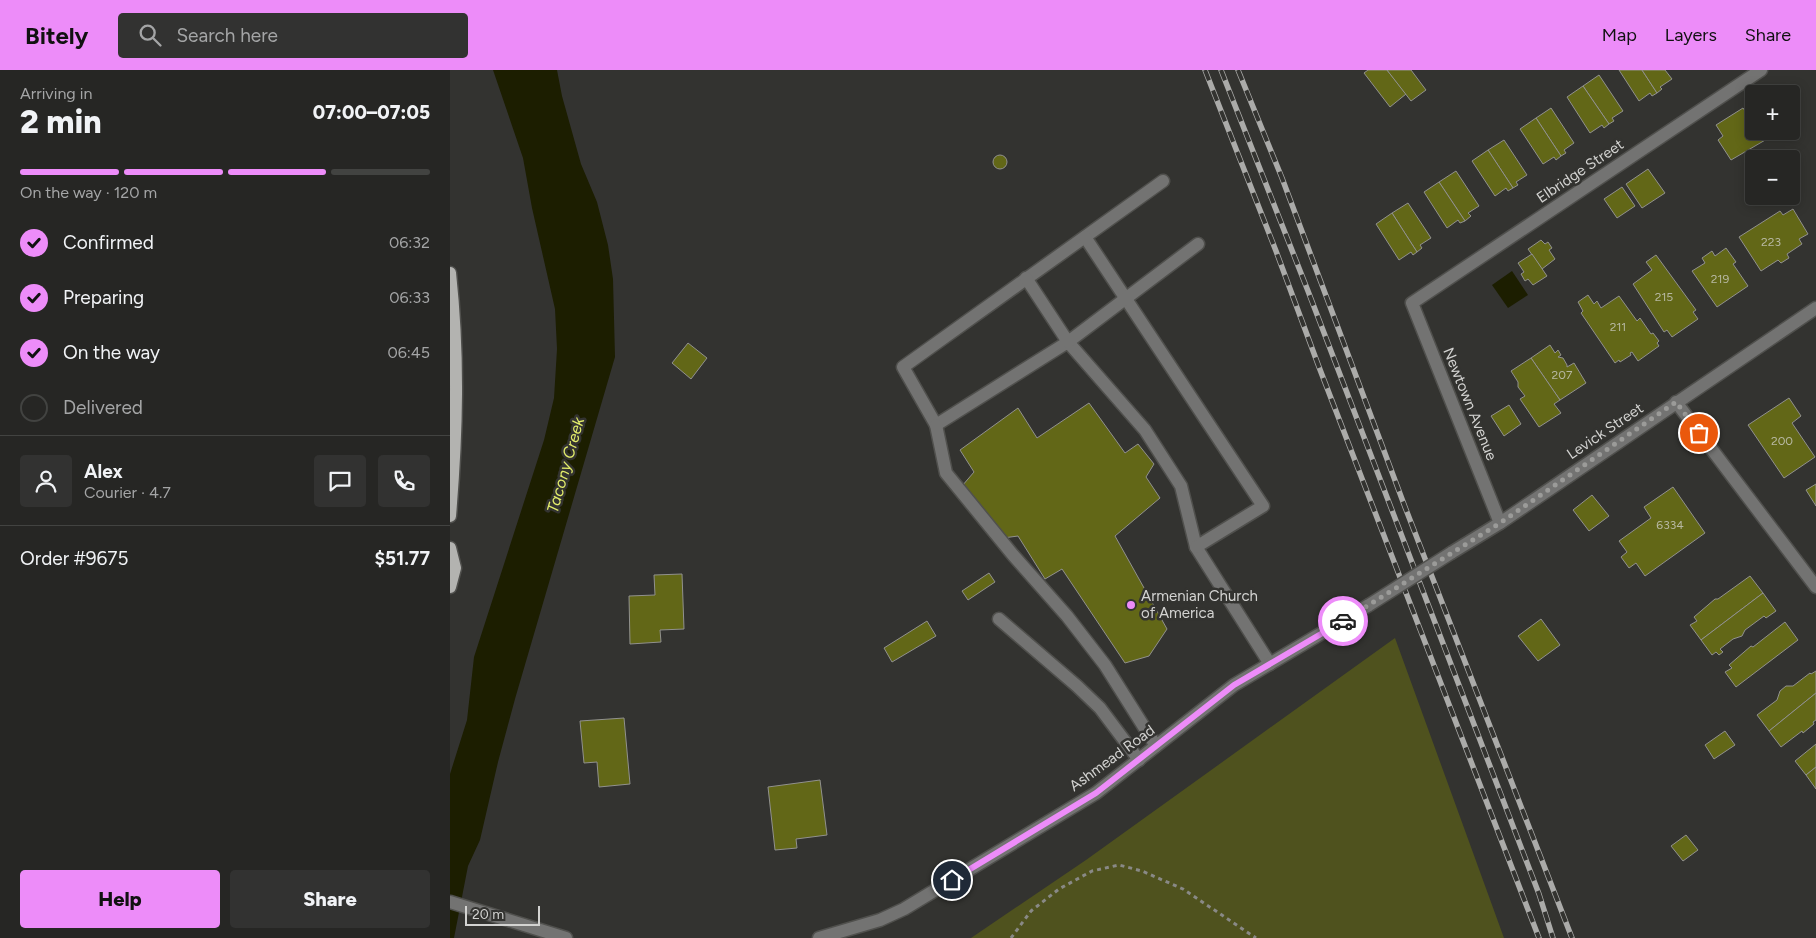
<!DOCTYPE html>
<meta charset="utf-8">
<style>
:root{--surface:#262624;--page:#323231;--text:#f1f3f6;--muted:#a4a5a6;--line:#424341;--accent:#ed8cf9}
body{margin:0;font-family:Figtree,sans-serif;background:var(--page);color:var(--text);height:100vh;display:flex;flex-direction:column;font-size:19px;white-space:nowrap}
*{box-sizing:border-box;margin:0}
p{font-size:16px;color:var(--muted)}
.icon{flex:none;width:28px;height:28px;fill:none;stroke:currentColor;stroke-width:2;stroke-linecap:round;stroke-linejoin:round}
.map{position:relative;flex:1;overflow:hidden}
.drawer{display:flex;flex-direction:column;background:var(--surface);width:450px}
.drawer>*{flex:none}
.controls{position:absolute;left:1295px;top:15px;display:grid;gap:10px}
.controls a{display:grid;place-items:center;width:55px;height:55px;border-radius:5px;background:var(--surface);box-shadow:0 2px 12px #0003,0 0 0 1px var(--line);font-size:25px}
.scale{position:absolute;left:15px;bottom:12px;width:75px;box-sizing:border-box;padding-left:5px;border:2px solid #d3d3d1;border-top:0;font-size:14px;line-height:18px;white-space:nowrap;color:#d3d3d1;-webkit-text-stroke:4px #333330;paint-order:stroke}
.pin{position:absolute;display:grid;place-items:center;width:42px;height:42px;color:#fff;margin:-21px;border:2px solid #fff;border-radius:50%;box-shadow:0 1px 5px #0007}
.courier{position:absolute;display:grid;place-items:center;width:50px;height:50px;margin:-25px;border:4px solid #ed8cf9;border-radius:50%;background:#fff;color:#222;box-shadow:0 1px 6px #0007}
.summary em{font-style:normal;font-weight:800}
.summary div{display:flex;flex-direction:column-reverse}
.summary{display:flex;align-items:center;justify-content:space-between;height:85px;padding:0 20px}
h1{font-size:32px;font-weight:800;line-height:38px}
.bar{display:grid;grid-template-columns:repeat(4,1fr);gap:8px 5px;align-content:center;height:60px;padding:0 20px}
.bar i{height:6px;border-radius:4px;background:var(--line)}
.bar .current{background:var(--accent)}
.bar p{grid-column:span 4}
.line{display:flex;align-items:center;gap:12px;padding:0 20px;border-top:1px solid var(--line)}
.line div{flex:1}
.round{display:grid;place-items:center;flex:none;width:52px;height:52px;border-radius:5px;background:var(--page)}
ol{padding:0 20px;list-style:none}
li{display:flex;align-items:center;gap:15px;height:55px}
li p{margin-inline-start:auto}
li .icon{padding:5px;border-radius:50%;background:var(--accent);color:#111;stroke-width:4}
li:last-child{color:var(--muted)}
li i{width:28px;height:28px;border:2px solid var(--line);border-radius:50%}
.cta{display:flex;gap:10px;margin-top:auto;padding:10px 20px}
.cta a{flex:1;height:58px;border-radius:5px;background:var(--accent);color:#111;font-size:20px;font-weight:800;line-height:58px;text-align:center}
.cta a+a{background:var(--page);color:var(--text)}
header{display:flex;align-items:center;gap:30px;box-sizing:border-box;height:70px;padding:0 25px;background:var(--accent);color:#111}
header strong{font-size:24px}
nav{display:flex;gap:28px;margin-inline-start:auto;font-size:18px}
.search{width:350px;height:45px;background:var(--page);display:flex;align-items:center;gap:12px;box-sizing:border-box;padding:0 18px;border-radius:5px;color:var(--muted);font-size:19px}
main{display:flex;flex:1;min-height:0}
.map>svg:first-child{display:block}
.green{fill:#4f521e}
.water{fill:#1c1e00}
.building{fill:#626717;stroke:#91918e}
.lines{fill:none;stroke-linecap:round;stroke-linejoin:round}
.minor-casing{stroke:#50504d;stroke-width:15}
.major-casing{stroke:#50504d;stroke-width:15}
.path{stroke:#898986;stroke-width:3;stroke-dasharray:4 4;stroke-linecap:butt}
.minor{stroke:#737372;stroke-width:12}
.major{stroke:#b3b3b0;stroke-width:12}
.rail-casing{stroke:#ababa9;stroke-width:5.5}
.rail{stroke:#333330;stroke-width:4;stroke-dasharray:11;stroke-linecap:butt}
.minor-bridge-casing{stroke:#50504d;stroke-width:15;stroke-linecap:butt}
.minor-bridge{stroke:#737372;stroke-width:12}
.done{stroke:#9b9b99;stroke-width:5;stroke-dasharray:0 9}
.route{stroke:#ed8cf9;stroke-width:6}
.poi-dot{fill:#ed8cf9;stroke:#333330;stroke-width:2}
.labels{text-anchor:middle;stroke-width:5;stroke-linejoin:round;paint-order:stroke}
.number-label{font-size:12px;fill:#b7b8a2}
.street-label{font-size:15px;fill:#d3d3d1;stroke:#333330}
.poi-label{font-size:15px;fill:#d3d3d1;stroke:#333330;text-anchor:start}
.water-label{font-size:16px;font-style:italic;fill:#e3ed6a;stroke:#333330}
</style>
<header>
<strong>Bitely</strong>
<div class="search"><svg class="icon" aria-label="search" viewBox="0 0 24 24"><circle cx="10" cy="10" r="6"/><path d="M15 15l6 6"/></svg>Search here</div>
<nav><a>Map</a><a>Layers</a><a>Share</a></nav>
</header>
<main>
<section class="drawer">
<div class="summary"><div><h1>2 min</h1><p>Arriving in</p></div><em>07:00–07:05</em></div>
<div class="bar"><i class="current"></i><i class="current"></i><i class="current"></i><i></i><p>On the way · 120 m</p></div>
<ol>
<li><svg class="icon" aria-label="check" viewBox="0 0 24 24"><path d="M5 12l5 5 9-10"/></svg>Confirmed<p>06:32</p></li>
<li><svg class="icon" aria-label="check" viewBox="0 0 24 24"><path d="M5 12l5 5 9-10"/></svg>Preparing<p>06:33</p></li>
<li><svg class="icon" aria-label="check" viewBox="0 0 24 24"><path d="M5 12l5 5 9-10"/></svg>On the way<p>06:45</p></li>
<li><i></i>Delivered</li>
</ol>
<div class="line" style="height:90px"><a class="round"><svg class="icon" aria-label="person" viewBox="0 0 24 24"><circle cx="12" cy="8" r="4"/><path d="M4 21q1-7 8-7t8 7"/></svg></a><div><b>Alex</b><p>Courier · 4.7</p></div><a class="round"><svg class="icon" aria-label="chat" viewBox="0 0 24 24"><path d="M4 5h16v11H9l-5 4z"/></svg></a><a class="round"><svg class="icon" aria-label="phone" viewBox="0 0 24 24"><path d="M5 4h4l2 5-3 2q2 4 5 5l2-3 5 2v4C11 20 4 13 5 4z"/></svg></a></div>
<div class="line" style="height:65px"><div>Order #9675</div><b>$51.77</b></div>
<div class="cta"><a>Help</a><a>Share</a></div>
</section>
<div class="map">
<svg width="1366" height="868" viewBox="0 0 1366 868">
<rect width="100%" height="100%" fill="#333330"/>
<path class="green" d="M945,568L1054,868H521L636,790Z"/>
<g class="water">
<path d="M43,0H107L112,26L131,94L147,132L158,175L163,209L165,287L65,629L48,692L30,770L18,796L4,868H0V704L17,650L24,587L94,370L104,328L107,279L105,239L82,138L73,88Z"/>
<path d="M1062,201L1078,225L1058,238L1042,215Z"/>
</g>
<g class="building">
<path d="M918,0H937L956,24L940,37L914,3Z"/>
<path d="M937,0H961L976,20L961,31Z"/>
<path d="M1169,0H1192L1207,23L1202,26L1200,23L1189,31Z"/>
<path d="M1192,0H1215L1222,9L1210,17L1212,19L1207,23Z"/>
<path d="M1149,5L1173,41L1162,48L1164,51L1159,54L1133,16Z"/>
<path d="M1133,16L1159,54L1154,58L1152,55L1140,63L1117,27Z"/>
<path d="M1101,38L1124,73L1114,80L1116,83L1111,86L1086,48Z"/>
<path d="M1293,38L1300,48L1302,46L1304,49V61H1311L1317,69L1281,90L1268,70L1273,66L1266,55Z"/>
<path d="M1086,48L1111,86L1106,90L1104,87L1093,94L1070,59Z"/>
<path d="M1054,70L1077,105L1066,112L1068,115L1063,118L1038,80Z"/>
<path d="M1038,80L1063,118L1058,121L1056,118L1045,126L1022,91Z"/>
<circle cx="550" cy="92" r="7"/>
<path d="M1198,99L1215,123L1192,138L1176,114Z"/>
<path d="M1006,101L1029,136L1018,143L1021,146L1015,151L989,112Z"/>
<path d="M989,112L1015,151L1010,153L1008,150L997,158L974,122Z"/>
<path d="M1172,117L1185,136L1167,148L1154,129Z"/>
<path d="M958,133L981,168L970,175L972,178L967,182L942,143Z"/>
<path d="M1343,139L1358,164L1349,169L1352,174L1337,184L1339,188L1331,193L1328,190L1311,201L1289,167L1330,141L1333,145Z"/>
<path d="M942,143L967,182L963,185L961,182L949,190L926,154Z"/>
<path d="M1091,170L1095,174L1098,172L1102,178L1099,180L1105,189L1092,199L1078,179Z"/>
<path d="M1276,178L1286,192L1283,194L1298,216L1267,237L1242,201L1255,193L1252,188L1262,181L1265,186Z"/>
<path d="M1082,184L1097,206L1083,215L1078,209L1075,211L1071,204L1074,202L1068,193Z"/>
<path d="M1206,185L1246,240L1243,242L1248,249L1222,267L1217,260L1214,262L1183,214L1202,200L1196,192Z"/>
<path d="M1138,225L1144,234L1147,231L1151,238L1169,226L1187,251L1190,248L1201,264L1203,263L1209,271L1207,273L1209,276L1188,291L1182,282L1180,283L1181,285L1170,292L1169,290L1165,293L1131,243L1133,241L1128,232Z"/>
<path d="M238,273L257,288L241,309L222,293Z"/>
<path d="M1100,275L1105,283L1108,280L1111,285L1108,287L1113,288L1117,295V297L1124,293L1136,313L1110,330L1081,288Z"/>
<path d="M1081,288L1110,330L1104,334L1111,343L1089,357L1070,329L1075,326L1068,317V312L1061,301Z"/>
<path d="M1339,328L1351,346L1342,353L1365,387L1334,408L1298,355Z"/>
<path d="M639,333L675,383L688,374L704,394L696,407L710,428L665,466L717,559L699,586L675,593L612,499L595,509L568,466L553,468L512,416L524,402L510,380L568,338L587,368Z"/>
<path d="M1059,335L1071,354L1054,366L1041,346Z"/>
<path d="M1366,414V436L1356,420Z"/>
<path d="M1223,417L1255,463L1195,506L1186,493L1179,498L1171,487L1177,482L1169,471L1201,448L1194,437Z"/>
<path d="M1142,425L1159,446L1139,461L1123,440Z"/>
<path d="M539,503L545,512L518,530L512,521Z"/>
<path d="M232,504L234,559L210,560L211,572L180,574L179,526L205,525L204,505Z"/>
<path d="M1300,506L1313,523L1251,570L1240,555L1247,551L1244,547L1265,529H1268Z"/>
<path d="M1313,523L1326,541L1316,548L1314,546L1295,560L1292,566L1283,569L1270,579L1273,582L1269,585L1266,582L1262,585L1251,570Z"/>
<path d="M1091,549L1110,575L1088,591L1068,566Z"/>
<path d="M477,551L486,566L442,592L434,578Z"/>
<path d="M1335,552L1348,570L1286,617L1275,602L1282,598L1279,595L1301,576L1303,577Z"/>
<path d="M1366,601V623L1319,661L1307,645L1327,630L1330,621L1336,616H1343L1360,603L1361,604Z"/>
<path d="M1366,623V650L1363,652L1364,654L1353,663L1352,661L1331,677L1319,661Z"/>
<path d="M174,648L180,714L149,717L147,692L134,693L130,651Z"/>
<path d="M1275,661L1285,675L1264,689L1255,675Z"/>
<path d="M1366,674V697L1356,705L1345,691Z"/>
<path d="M1366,697V719L1356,705Z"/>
<path d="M370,710L377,765L346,769L347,778L325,780L318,717Z"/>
<path d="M1236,765L1248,780L1233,791L1221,776Z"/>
</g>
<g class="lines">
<defs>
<g id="minor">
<path d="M713,111L453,297L486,355L618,272L695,360L731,416L746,477L820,594"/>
<path d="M635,167L813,436L746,477"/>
<path d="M576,208L618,272L748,174"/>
<path d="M1226,332L1366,517"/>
<path d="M486,355L496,403L563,485L617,546L655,595L706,676"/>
<path d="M1050,453L962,233L1311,0"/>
<path d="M1001,483L1050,453L1366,238"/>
<path d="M549,549L627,616L650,638L689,690"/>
<path d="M0,832L116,868"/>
<path d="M369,868L430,850L454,839L646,723L784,615L919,535"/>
</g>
<g id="major">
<path d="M0,203C9,287 7,362 0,446"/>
<path d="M0,478L5,498L0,517"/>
</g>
</defs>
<use href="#minor" class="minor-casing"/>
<use href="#major" class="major-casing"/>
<path class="path" d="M561,868L581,841L609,819L642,801L669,795L692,801L733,819L806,868"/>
<use href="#minor" class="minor"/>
<use href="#major" class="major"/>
<defs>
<g id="rail">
<path d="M755,0L826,181L869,297L1089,868"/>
<path d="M771,0L858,221L1089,824L1103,868"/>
<path d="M788,0L832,108L955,437L1122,868"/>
</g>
</defs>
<use href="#rail" class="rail-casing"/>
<use href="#rail" class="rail"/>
<defs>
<path id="minor-bridge" d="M919,535L1001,483"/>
</defs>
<use href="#minor-bridge" class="minor-bridge-casing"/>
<use href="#minor-bridge" class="minor-bridge"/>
</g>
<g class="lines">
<path class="done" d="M893,551L1050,453L1226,332L1249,363"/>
<path class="route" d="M502,810L646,723L784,615L893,551"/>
</g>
<circle class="poi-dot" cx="681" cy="535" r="5"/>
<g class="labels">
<g class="number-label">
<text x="1321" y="176">223</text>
<text x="1270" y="213">219</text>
<text x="1214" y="231">215</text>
<text x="1168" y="261">211</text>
<text x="1112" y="309">207</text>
<text x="1332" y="375">200</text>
<text x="1220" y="459">6334</text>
</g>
<g class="street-label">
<text transform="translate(1130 101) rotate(-34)" y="5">Elbridge Street</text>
<text transform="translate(1020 334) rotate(68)" y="5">Newtown Avenue</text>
<text transform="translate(1155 361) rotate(-34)" y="5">Levick Street</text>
<text transform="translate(662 688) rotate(-36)" y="5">Ashmead Road</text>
</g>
<g class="poi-label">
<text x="691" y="531">Armenian Church<tspan x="691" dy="17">of America</tspan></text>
</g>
<g class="water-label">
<text transform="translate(115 395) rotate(-74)" y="6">Tacony Creek</text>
</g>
</g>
</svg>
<div class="controls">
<a>+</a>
<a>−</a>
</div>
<div class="scale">20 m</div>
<div class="pin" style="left:1249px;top:363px;background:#ea580c"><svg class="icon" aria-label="bag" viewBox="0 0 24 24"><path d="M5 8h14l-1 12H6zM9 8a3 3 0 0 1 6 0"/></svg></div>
<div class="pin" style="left:502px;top:810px;background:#1f2937"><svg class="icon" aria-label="home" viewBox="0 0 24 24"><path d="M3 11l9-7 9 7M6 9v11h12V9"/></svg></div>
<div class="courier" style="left:893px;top:551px"><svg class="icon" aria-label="car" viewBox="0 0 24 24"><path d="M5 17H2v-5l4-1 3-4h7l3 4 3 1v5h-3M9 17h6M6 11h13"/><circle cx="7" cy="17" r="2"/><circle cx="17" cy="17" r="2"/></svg></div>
</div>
</main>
